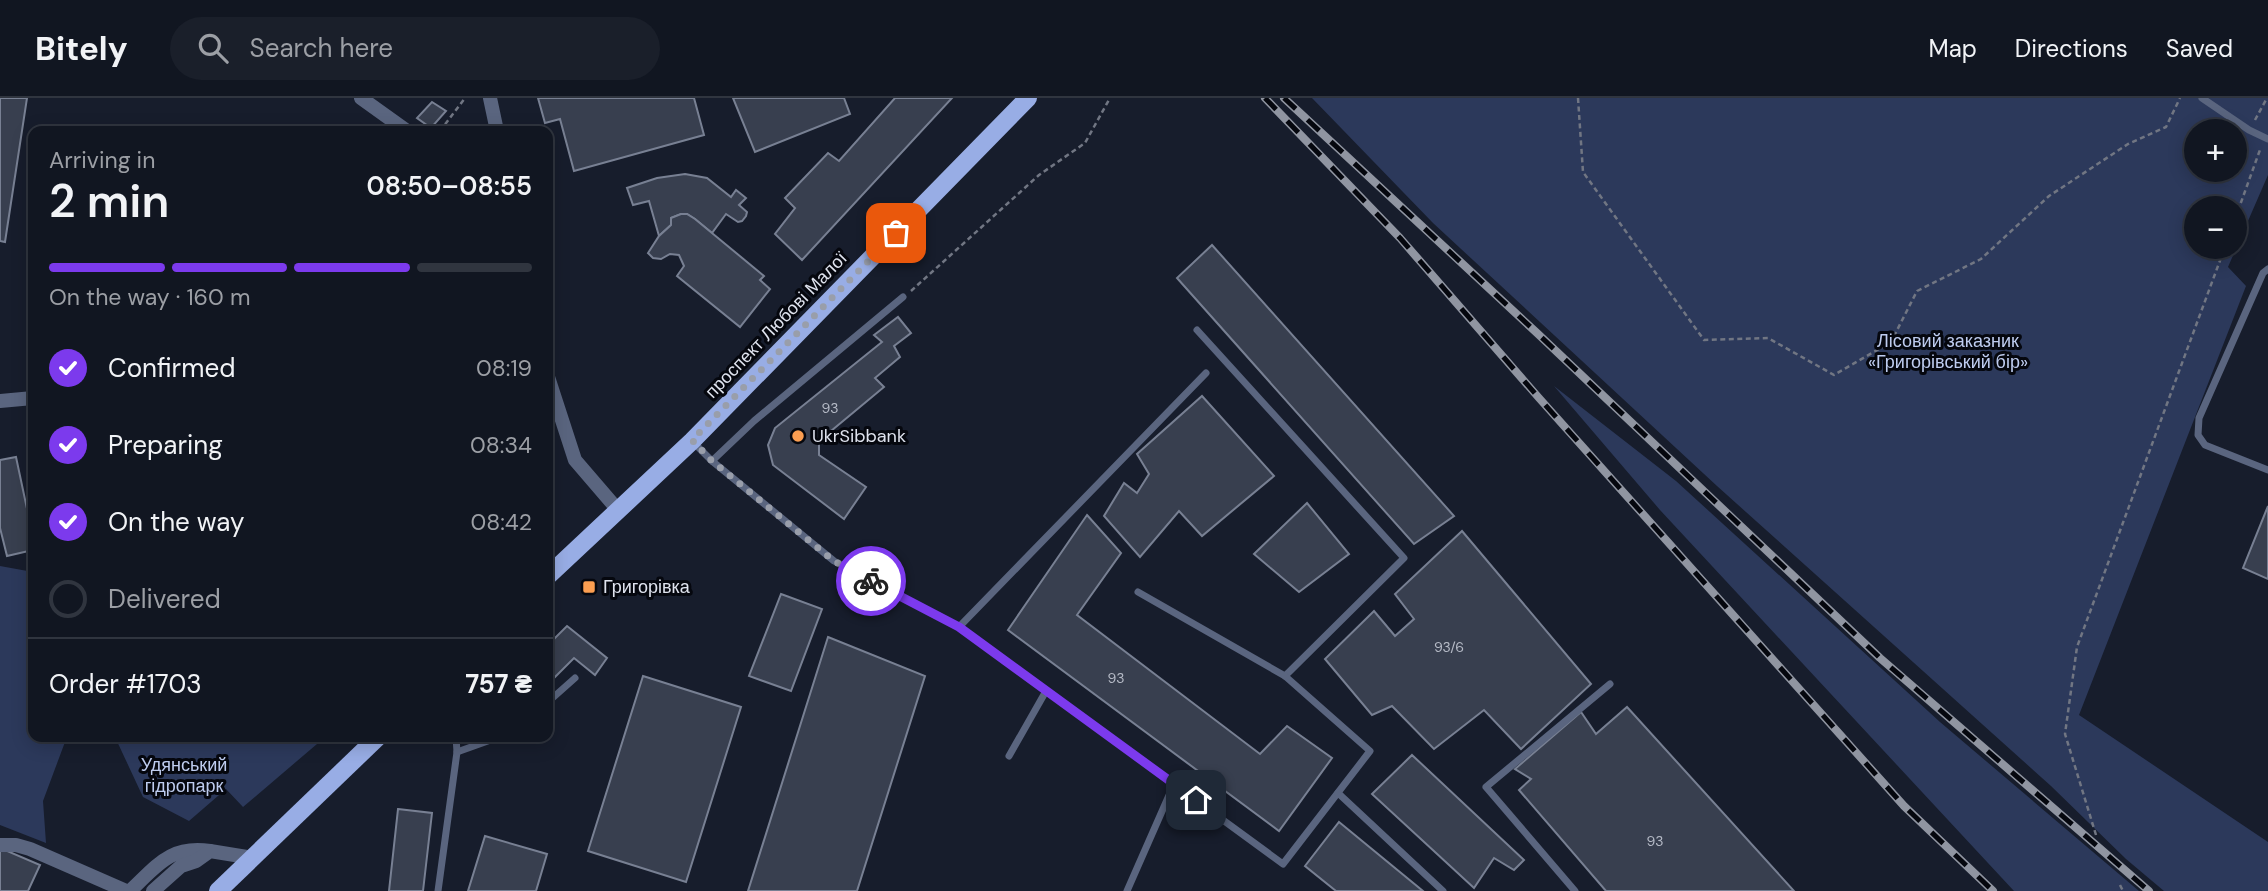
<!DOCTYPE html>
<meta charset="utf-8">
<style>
:root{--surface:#111621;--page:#1a1f2a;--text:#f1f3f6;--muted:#9c9fa5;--line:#30353f;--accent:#7c3aed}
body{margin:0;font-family:"DM Sans",sans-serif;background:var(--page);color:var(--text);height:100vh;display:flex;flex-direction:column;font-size:26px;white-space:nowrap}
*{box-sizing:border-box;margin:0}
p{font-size:23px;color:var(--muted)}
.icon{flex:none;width:38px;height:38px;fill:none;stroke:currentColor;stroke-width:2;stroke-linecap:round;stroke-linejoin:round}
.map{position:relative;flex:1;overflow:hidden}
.side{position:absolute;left:28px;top:28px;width:525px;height:616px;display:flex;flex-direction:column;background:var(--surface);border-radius:14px;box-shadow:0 4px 18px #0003,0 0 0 2px var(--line)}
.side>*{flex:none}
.tools{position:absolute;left:2184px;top:21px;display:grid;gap:14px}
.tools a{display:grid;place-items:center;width:63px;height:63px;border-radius:50%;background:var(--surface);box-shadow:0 4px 18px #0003,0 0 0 2px var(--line);font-size:35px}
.pin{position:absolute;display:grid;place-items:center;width:60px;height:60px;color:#fff;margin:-30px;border-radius:14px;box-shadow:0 4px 10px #0006}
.courier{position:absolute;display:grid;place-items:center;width:70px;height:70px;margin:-35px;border:5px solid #7c3aed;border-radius:50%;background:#fff;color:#222;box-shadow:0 2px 9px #0007}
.overview em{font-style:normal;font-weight:600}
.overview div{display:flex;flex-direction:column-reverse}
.overview{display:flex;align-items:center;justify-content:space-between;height:119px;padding:0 21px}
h1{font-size:46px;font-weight:600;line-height:52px}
.bar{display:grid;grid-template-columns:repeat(4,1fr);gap:10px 7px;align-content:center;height:84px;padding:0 21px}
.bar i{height:9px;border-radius:5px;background:var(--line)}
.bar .on{background:var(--accent)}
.bar p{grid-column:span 4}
.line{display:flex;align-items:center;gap:18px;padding:0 21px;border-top:2px solid var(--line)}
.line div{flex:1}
ol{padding:0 21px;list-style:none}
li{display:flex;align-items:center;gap:21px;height:77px}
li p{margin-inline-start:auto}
li .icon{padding:7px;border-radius:50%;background:var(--accent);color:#fff;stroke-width:4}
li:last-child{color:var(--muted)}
li i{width:38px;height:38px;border:4px solid var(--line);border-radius:50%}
header{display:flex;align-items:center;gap:42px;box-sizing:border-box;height:98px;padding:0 35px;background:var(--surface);border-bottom:2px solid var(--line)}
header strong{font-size:33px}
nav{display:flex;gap:38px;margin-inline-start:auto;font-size:24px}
.search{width:490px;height:63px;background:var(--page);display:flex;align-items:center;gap:18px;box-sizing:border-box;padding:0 24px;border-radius:38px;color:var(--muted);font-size:26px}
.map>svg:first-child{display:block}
.green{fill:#2c395b;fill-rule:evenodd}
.building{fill:#383f4f;stroke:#788093;stroke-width:2}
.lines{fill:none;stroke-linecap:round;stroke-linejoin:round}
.path{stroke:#717683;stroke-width:2.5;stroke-dasharray:5 3.5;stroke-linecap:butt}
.lane{stroke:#5a657f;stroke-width:7}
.street{stroke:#5a657f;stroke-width:14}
.primary{stroke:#98ade5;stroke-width:18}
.rail-casing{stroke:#9095a1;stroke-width:8}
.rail{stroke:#05070e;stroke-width:5;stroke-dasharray:16;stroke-linecap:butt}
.done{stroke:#999eaa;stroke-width:7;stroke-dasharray:0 12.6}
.route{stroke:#7c3aed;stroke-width:9}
.poi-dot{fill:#fb9e51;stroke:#05070e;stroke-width:2.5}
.labels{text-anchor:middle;stroke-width:6;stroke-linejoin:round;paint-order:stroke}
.number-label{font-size:14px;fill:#b5bac6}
.street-label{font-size:18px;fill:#dfe3ee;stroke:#05070e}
.park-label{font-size:18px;fill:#beccef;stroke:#05070e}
.poi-label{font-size:18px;fill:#dfe3ee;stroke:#05070e;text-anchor:start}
</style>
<header>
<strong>Bitely</strong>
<div class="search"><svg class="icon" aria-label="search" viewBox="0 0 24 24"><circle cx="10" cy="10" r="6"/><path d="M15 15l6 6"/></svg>Search here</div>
<nav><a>Map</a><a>Directions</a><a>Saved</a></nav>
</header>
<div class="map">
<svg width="2268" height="793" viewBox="0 0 2268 793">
<rect width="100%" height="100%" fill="#171d2c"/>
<g class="green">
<path d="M1312,0H2268V77L2228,169L2246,188L2079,617L2268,744V793H2164L2126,761L2051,688L1717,388L1433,125ZM2196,33H2235V72H2196ZM2196,110H2235V149H2196Z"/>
<path d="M1554,288L1676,383L1940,624L2139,793H2014L1660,412Z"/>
<path d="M0,468L33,474V639H76L65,644L43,703L46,745L0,727Z"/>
<path d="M115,639H311L317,646L243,709L226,691L189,723L143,699Z"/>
</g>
<g class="building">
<path d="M0,0H27L5,144L0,143Z"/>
<path d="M538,0H694L704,37L574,73L560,21L545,25Z"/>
<path d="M733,0H844L850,16L755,54Z"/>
<path d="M895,0H952L802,162L775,136L795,110L785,100L828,55L839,63Z"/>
<path d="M432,4L446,13L431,30L417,20Z"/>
<path d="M685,76L707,80L731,99L736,92L746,100L739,107L747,114L746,118L742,123L738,124L726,116L712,135L695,121L687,116H681L671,120V127L659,138L649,103L633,107L627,90L657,80Z"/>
<path d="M681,116H687L695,121L764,178L760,182L770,191L740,229L677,178L684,168L679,157L670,156L661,161L653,160L648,155L659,138L671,127V120Z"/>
<path d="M1212,147L1454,418L1414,446L1177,180Z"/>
<path d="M898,219L911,235L894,248L900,259L875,280L884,289L819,343V357L866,389L844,421L773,367L768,347L775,330L882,244L874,237Z"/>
<path d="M1202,298L1274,378L1202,438L1179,413L1140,459L1104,418L1124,385L1137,395L1149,376L1137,356Z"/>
<path d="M16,359L33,439V452L7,458L0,430V362Z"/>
<path d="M1307,405L1349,456L1299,494L1254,456Z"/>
<path d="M2268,408V481L2243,470Z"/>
<path d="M1087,417L1121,455L1077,517L1260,656L1287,628L1332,660L1279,733L1008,532Z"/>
<path d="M1462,433L1591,586L1521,651L1484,612L1434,651L1392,608L1372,617L1325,561L1374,513L1395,538L1414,521L1395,496Z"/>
<path d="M781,496L822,511L791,593L749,578Z"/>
<path d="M567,528L607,560L595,577L574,560L548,586V547Z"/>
<path d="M828,539L925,578L857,793H748Z"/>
<path d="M643,578L741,609L686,784L588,753Z"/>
<path d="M1627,609L1794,793H1606L1519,692L1531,681L1515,671L1581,614L1596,636Z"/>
<path d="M1412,657L1524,762L1514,772L1494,760L1474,790L1372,696Z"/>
<path d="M398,711L432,715L423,793H389Z"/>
<path d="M1339,724L1423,793H1336L1305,768Z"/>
<path d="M485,738L547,756L536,793H468Z"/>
<path d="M0,750L40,767L28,793H0Z"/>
</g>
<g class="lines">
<g class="path">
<path d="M1578,0L1583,74L1704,242L1768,240L1834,277L1891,244L1917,193L1981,161L2049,98L2128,46L2166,29L2180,0"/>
<path d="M2255,22L2267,0"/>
<path d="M440,33L465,0"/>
<path d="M2235,121L2261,49"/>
<path d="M911,193L1039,77L1085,45L1110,0"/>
<path d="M2096,737L2065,636L2077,549L2225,149"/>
<path d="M2120,787L2123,793"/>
</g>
<g class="lane">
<path d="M2202,0L2249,32L2268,41"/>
<path d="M2268,171L2263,175L2199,320L2198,337L2205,347L2268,372"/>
<path d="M1197,232L1404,460L1285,578"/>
<path d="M692,343L712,363L834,463L959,529L1283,766L1370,653L1285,578L1138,494"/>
<path d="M712,363L754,323L903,199"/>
<path d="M959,529L1206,275"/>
<path d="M548,604L575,580"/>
<path d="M457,654L499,639"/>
<path d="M1009,658L1046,593"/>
<path d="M1338,695L1443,793"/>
<path d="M438,793L457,654L456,639"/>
<path d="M1127,793L1174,686"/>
<path d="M1575,793L1486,689L1610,586"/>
</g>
<g class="street">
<path d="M361,0L407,33"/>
<path d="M490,0L497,33"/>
<path d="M548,279L575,362L618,412"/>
<path d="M0,303L33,300"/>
<path d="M0,747H16L30,751L126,793"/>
<path d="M130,793C157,768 170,747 210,753"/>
<path d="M153,793L181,768L196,763L210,753L253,760"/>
</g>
<g class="primary">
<path d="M548,478L692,343L1028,0"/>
<path d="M218,793L378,639"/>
</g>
<defs>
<g id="rail">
<path d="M1265,0L1400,140L1539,300L1904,708L1993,793"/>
<path d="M1284,0L1537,235L1880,560L2149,793"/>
</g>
</defs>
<use href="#rail" class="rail-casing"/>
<use href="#rail" class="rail"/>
</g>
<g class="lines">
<path class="done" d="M871,483L834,463L712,363L692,342L896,135"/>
<path class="route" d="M871,483L959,529L1196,702"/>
</g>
<g class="poi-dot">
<circle cx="798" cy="338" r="7"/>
<rect x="582" y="482" width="14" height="14" rx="3.5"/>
</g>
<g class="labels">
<g class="number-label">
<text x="830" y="315">93</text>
<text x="1449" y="554">93/6</text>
<text x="1116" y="585">93</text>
<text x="1655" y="748">93</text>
</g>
<g class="street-label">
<text transform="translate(776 227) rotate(-46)" y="6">проспект Любові Малої</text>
</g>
<g class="park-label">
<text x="1948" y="249">Лісовий заказник<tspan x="1948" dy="21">«Григорівський бір»</tspan></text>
<text x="184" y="673">Удянський<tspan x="184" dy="21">гідропарк</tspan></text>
</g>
<g class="poi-label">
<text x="812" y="344">UkrSibbank</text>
<text x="603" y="495">Григорівка</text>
</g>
</g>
</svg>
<div class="tools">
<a>+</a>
<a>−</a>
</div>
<div class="pin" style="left:896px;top:135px;background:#ea580c"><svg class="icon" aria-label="bag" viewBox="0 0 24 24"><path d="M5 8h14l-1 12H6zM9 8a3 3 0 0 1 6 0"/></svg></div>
<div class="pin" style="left:1196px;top:702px;background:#1f2937"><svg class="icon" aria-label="home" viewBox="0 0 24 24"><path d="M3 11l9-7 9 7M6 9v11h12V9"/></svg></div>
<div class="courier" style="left:871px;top:483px"><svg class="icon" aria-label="bike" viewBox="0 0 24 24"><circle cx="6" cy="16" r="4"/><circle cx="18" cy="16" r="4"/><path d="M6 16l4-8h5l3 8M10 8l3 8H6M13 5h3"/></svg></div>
<section class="side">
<div class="overview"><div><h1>2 min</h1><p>Arriving in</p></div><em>08:50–08:55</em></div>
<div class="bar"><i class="on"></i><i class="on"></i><i class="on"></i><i></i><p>On the way · 160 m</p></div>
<ol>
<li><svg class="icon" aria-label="check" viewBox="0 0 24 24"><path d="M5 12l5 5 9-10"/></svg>Confirmed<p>08:19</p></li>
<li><svg class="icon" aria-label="check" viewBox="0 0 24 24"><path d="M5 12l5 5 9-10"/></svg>Preparing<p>08:34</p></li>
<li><svg class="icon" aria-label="check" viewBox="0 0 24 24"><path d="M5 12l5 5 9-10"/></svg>On the way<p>08:42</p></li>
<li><i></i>Delivered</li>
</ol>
<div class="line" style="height:91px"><div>Order #1703</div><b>757 ₴</b></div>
</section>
</div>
